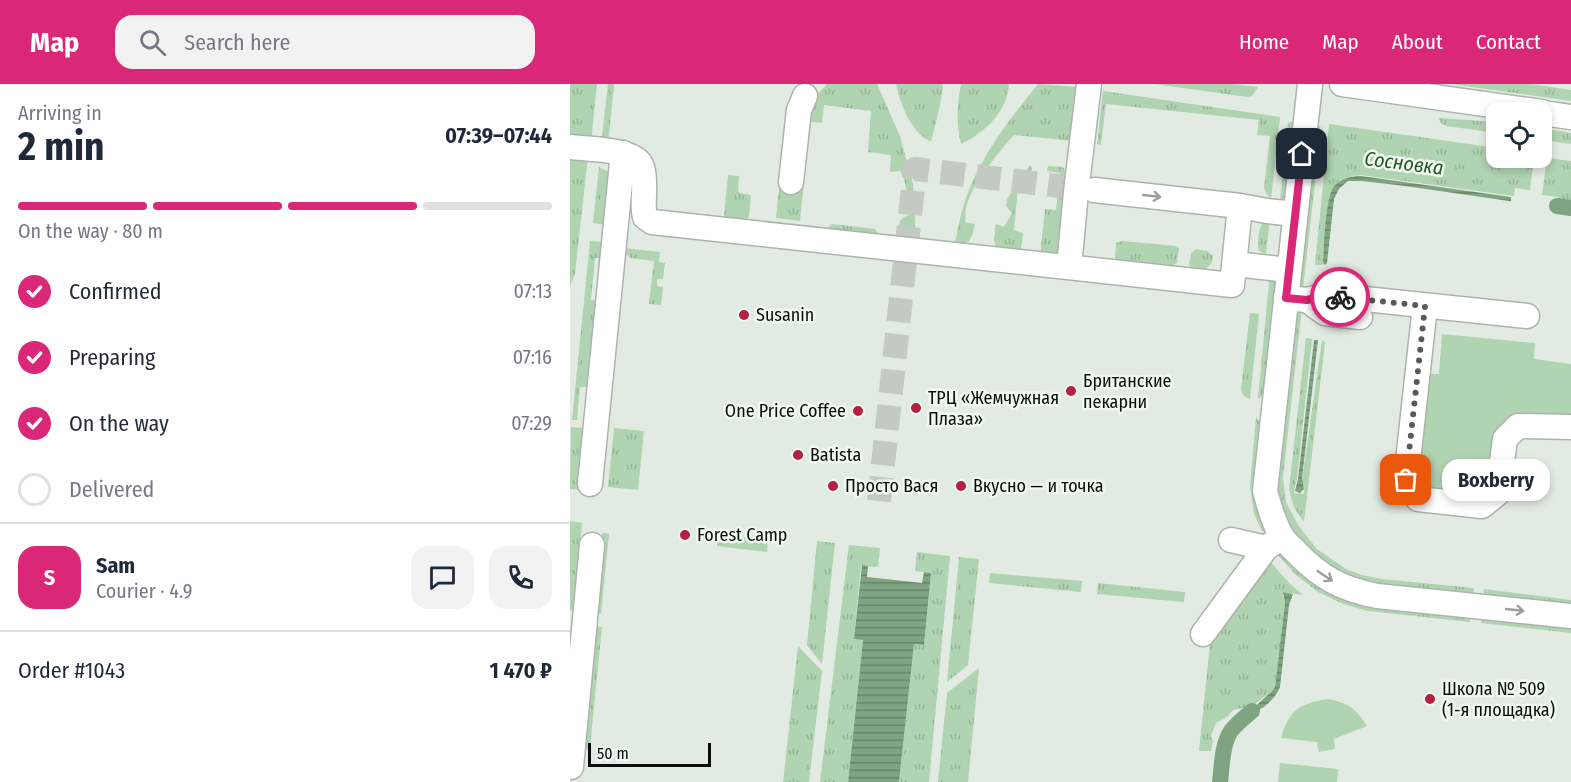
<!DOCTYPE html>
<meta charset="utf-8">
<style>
:root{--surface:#fff;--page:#f2f2f3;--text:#1f2937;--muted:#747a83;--line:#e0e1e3;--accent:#db2777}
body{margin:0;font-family:"Fira Sans Condensed",sans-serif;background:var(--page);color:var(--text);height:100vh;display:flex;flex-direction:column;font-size:22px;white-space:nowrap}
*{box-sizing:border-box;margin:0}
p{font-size:20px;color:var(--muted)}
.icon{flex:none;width:33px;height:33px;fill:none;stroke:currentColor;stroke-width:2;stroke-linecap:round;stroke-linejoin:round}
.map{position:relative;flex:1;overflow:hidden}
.drawer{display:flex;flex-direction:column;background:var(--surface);width:570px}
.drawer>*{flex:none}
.tools{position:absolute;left:916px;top:18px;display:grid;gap:12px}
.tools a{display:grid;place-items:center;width:66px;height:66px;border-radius:12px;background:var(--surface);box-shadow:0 3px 9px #0003;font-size:30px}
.scale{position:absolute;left:18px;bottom:15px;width:123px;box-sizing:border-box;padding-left:6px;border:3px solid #0a0d0a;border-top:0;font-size:16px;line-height:21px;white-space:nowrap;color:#0a0d0a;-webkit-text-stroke:4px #eff9ef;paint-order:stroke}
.pin{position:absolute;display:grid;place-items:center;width:51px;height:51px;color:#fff;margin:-26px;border-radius:12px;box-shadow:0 3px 9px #0006}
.courier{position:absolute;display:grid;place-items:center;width:60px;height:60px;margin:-30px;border:4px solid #db2777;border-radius:50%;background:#fff;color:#222;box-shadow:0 2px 8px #0007}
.bubble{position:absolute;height:42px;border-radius:18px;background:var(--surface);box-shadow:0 3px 9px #0003;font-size:20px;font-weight:700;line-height:42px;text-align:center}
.overview em{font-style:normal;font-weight:700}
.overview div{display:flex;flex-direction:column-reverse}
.overview{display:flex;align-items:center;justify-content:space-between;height:102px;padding:0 18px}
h1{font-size:39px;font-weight:700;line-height:45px}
.bar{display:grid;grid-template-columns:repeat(4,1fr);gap:9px 6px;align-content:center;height:72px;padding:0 18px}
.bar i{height:8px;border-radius:4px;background:var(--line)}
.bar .selected{background:var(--accent)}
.bar p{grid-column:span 4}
.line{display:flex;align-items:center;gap:15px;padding:0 18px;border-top:2px solid var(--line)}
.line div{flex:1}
.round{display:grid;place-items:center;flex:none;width:63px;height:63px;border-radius:18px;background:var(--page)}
ol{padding:0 18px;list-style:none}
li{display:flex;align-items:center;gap:18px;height:66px}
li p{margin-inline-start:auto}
li .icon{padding:6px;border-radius:50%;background:var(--accent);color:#fff;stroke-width:4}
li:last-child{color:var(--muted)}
li i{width:33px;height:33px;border:3px solid var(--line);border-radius:50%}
header{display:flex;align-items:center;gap:36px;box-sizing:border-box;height:84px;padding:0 30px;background:var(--accent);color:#fff}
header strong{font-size:28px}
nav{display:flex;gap:33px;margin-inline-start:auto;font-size:21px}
.search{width:420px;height:54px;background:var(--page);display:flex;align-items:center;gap:15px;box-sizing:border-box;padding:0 21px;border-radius:18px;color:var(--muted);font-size:22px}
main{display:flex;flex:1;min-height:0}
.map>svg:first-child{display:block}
.grass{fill:url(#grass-tufts)}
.park{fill:#b0d3b1}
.water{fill:url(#water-rules)}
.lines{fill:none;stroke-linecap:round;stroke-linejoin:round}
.canal{stroke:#80a481;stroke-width:16}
.minor-tunnel{stroke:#c2cac2;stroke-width:24;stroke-dasharray:24 12;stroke-linecap:butt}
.minor-casing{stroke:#acb4ac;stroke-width:27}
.minor{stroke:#fff;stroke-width:24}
.oneway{stroke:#9d9e9d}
.done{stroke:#565b56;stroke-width:6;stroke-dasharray:0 10.8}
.route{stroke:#db2777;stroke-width:8}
.poi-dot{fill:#b32142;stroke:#eff9ef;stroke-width:2}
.labels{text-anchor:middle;stroke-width:5;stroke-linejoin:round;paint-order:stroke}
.poi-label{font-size:18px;fill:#0a0d0a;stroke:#eff9ef;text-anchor:start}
.water-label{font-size:20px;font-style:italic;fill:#235728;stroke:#eff9ef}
</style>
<header>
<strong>Map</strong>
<div class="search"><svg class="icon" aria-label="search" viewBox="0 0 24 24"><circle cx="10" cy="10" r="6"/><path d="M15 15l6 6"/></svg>Search here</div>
<nav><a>Home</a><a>Map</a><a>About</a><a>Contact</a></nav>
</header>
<main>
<section class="drawer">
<div class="overview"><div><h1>2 min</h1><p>Arriving in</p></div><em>07:39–07:44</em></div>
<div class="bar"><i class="selected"></i><i class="selected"></i><i class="selected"></i><i></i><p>On the way · 80 m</p></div>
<ol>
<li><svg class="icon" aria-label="check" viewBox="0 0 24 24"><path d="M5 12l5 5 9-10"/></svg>Confirmed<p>07:13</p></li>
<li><svg class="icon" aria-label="check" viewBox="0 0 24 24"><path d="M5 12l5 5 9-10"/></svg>Preparing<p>07:16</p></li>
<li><svg class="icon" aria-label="check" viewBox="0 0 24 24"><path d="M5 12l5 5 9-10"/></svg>On the way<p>07:29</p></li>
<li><i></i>Delivered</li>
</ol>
<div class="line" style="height:108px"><b class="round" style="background:var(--accent);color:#fff">S</b><div><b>Sam</b><p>Courier · 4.9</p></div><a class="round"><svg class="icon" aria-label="chat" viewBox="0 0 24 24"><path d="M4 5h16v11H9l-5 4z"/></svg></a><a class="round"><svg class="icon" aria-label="phone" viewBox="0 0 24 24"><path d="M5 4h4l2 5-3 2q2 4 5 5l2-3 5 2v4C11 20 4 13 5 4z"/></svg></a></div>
<div class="line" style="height:78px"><div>Order #1043</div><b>1 470 ₽</b></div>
</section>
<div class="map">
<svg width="1001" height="698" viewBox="0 0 1001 698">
<defs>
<pattern id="grass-tufts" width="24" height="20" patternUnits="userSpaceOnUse" patternTransform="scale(1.5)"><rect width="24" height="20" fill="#b0d3b1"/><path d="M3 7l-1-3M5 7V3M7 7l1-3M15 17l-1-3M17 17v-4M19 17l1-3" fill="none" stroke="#96b497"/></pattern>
<pattern id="water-rules" width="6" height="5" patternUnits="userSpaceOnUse" patternTransform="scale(1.5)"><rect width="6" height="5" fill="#80a481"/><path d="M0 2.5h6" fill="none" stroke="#678468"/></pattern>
</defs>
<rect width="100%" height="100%" fill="#e2ebe2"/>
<g class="grass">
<path d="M0,0H27L21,59L0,57Z"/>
<path d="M38,0H44L38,61H31Z"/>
<path d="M257,0H307L330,52L343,100L346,158L333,154C328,142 326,135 341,130L334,95L330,87L320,88L321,71L298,68L301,27L254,21L252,39L240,38L230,137L206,134L209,104L229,106L237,22Z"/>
<path d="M326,0H373L370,22L361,58C340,47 331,22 326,0Z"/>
<path d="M391,0H439C437,28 415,48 391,60C386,40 387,20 391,0Z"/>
<path d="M468,0L509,3L504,57L444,51C429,68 401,101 396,124C395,128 396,134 395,138L405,140C403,153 399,163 384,162C388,147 390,131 395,117C410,72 439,36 468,0Z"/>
<path d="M585,0H665L688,3L682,12L677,13Z"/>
<path d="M881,0H962L1001,6V17Z"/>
<path d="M533,7L710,33L701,116L696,109L694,104L700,52L687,51L689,36L536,20L531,61L527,60Z"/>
<path d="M868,34L927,38V49L876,42L872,40Z"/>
<path d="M726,36L718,110L710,117L718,39Z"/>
<path d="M744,38L748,40L751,46L733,205L727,202Z"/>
<path d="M759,40L927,64V74H964L960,106L945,104L944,112L791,91C782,92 772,93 765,101C755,112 754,164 753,181H745Z"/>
<path d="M972,44L1001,49V60L972,56Z"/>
<path d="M0,70L18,72L5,190L0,202Z"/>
<path d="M977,74L1001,77V122L987,120L988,113L972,111Z"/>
<path d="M460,81L462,85L460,104L448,103L444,146L453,149L451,165L447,169L426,165L424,156L426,140L434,143L442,129L436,122L437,115Z"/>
<path d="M478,82L493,83L496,88L488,170L478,174L470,173L475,125L486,126L490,89L477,87Z"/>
<path d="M29,83L42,89L36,141L23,139Z"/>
<path d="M158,91L169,92L168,107L170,109L181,111L179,133L173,138L158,136L154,132Z"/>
<path d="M700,134L696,170L689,167L688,163C689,151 687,139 700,134Z"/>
<path d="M262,140L305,145L308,150L305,153L258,145L259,142Z"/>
<path d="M20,157L34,158L32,174H25L21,216L28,217L19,303H10L7,336H2Z"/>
<path d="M552,157L606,162L609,164L607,179L602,182L547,176L545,174L546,159Z"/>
<path d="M54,164L90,168L89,178L95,179L93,195H87V202L93,203L91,221L79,220L84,177L60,174L54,167Z"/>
<path d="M626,165L637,167L643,172C643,182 635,187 625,187L619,181L621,169Z"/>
<path d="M700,188L709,196L697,309L688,315Z"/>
<path d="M732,224L713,393L716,418L728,441L747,465L776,485L792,491L812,495L904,504L903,512L791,498L758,484L722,448L713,432L706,406L724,226Z"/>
<path d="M680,229L689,230L680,315C675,313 672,311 671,305Z"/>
<path d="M736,254L742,255L727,395L725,402L724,409L734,410V403L732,396L752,256L754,257L755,259L734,438L724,424L719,405Z"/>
<path d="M686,333L693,342L695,444L693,449L684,430L680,402Z"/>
<path d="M1,343L14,344L15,406L0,405Z"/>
<path d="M44,344L74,347L68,406L38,403Z"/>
<path d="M0,437L12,439L3,527L0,526Z"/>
<path d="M32,449L39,450L31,530H24Z"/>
<path d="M149,450L198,456L197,468L147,462Z"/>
<path d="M247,457L265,459L252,580L237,561Z"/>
<path d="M279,461L310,464L308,483L291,482L284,555L293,556L278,698H250Z"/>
<path d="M347,468L380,472L359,698H329L344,560L354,561L361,489L345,487Z"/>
<path d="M712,470L730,483L901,530L900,538L798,527L773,520L748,508L726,491L708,471Z"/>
<path d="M389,473L409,475L398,581L377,598Z"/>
<path d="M699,476L719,499L733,511L714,508L713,512L715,519L705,603L702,607L682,622L663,626L657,633L646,639L641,652L643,658L641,667H629L641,550Z"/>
<path d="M420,489L512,497L511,508L419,499Z"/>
<path d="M528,499L615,508L614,518L527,510Z"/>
<path d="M914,505L1001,516V519L997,522L913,513Z"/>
<path d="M911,531L1001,541V549L911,539Z"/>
<path d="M25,542L32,543L20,663L16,666L12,665Z"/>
<path d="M228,562L252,587L239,698H213Z"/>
<path d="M409,584L398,698H368L377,609Z"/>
</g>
<g class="park">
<path d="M872,250L965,259L964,275L1001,280V336L952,333L920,403L912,409L903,411L853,406L845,389L857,290H869Z"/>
<path d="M758,615C778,619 786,624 797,642L764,655L765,665L749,668L747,658L711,654C719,627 729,619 758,615Z"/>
<path d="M710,679L768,685L767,698H708Z"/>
</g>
<g class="water">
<path d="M791,92L941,113V117H939L835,102L791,97H778L769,105L764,115L757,179L755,181L753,179C754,163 755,111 765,101C772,94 782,92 791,92Z"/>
<path d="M744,256H748L732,394L734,405L730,409L725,407L728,395Z"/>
<path d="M292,481L298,482L297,493L352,499L354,488L361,489L354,561L344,560L329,698H278L293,556L284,555Z"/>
<path d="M713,508L723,510L719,521L710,603C703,621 682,630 666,640L702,607L705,603L715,519Z"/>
</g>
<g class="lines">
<g class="canal">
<path d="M987,122L1001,124"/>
<path d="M650,698C652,682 652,660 661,647C667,639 675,633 682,627"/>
</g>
<path class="minor-tunnel" d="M309,417L345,85L524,106"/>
<defs>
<g id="minor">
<path d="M740,0L695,407C699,422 703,437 711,451C714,457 721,463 726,468C751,494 772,505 807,512L1001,532"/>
<path d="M772,0L972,28"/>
<path d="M972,29L1001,33"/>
<path d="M0,63C16,65 65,65 71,81C74,86 74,95 74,100C75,112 72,122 75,133L82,138L662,201L670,122"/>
<path d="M221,98L229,26L235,12"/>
<path d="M524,106L670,122L697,127L725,130"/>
<path d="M665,180L719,186"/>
<path d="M499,183L506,108L519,0"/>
<path d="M716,214L737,216L757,211L957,232"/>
<path d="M737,216L755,229L790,233"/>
<path d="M855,222L836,395L848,415L912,422L928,409L935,355L948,342L1001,343"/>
<path d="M20,400L53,69"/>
<path d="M661,456L696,464"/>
<path d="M633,550L696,464L712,453"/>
<path d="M1,683L22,461"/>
</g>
</defs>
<use href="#minor" class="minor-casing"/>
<use href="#minor" class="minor"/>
</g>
<defs><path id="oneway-shaft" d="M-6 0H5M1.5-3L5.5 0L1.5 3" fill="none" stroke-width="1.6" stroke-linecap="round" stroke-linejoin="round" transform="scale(1.5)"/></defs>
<g class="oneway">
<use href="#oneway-shaft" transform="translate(582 112) rotate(6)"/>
<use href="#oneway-shaft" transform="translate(755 492) rotate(34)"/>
<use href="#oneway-shaft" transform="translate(945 526) rotate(6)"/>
</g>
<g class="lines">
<path class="done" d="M770,213L855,222L836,396"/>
<path class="route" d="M732,70L716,214L737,216L757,211L770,213"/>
</g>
<g class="poi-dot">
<circle cx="174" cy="231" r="6"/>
<circle cx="501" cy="307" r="6"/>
<circle cx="346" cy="324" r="6"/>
<circle cx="288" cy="327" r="6"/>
<circle cx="228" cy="371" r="6"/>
<circle cx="263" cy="402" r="6"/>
<circle cx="391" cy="402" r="6"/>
<circle cx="115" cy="451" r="6"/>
<circle cx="860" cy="615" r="6"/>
</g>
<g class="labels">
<g class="poi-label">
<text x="186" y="237">Susanin</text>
<text x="513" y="303">Британские<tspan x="513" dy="21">пекарни</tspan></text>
<text x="358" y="320">ТРЦ «Жемчужная<tspan x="358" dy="21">Плаза»</tspan></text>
<text x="276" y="333" text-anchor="end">One Price Coffee</text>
<text x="240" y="377">Batista</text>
<text x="275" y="408">Просто Вася</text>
<text x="403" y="408">Вкусно — и точка</text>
<text x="127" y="457">Forest Camp</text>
<text x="872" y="611">Школа № 509<tspan x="872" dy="21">(1-я площадка)</tspan></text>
</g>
<g class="water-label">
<text transform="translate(834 79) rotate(7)" y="7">Сосновка</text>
</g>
</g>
</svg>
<div class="tools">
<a><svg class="icon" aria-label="locate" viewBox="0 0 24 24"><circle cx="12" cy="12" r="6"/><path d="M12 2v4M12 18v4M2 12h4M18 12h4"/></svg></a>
</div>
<div class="scale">50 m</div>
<div class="pin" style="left:836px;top:396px;background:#ea580c"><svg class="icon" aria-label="bag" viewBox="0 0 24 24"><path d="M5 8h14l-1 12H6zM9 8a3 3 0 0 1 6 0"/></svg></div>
<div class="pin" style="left:732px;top:70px;background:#1f2937"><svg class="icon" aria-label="home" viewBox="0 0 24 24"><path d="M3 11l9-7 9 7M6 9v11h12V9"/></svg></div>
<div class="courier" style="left:770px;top:213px"><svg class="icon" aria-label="bike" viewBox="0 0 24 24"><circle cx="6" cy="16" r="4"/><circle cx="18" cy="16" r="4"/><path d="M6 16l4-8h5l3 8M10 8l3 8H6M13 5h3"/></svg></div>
<div class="bubble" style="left:872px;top:375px;width:108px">Boxberry</div>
</div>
</main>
